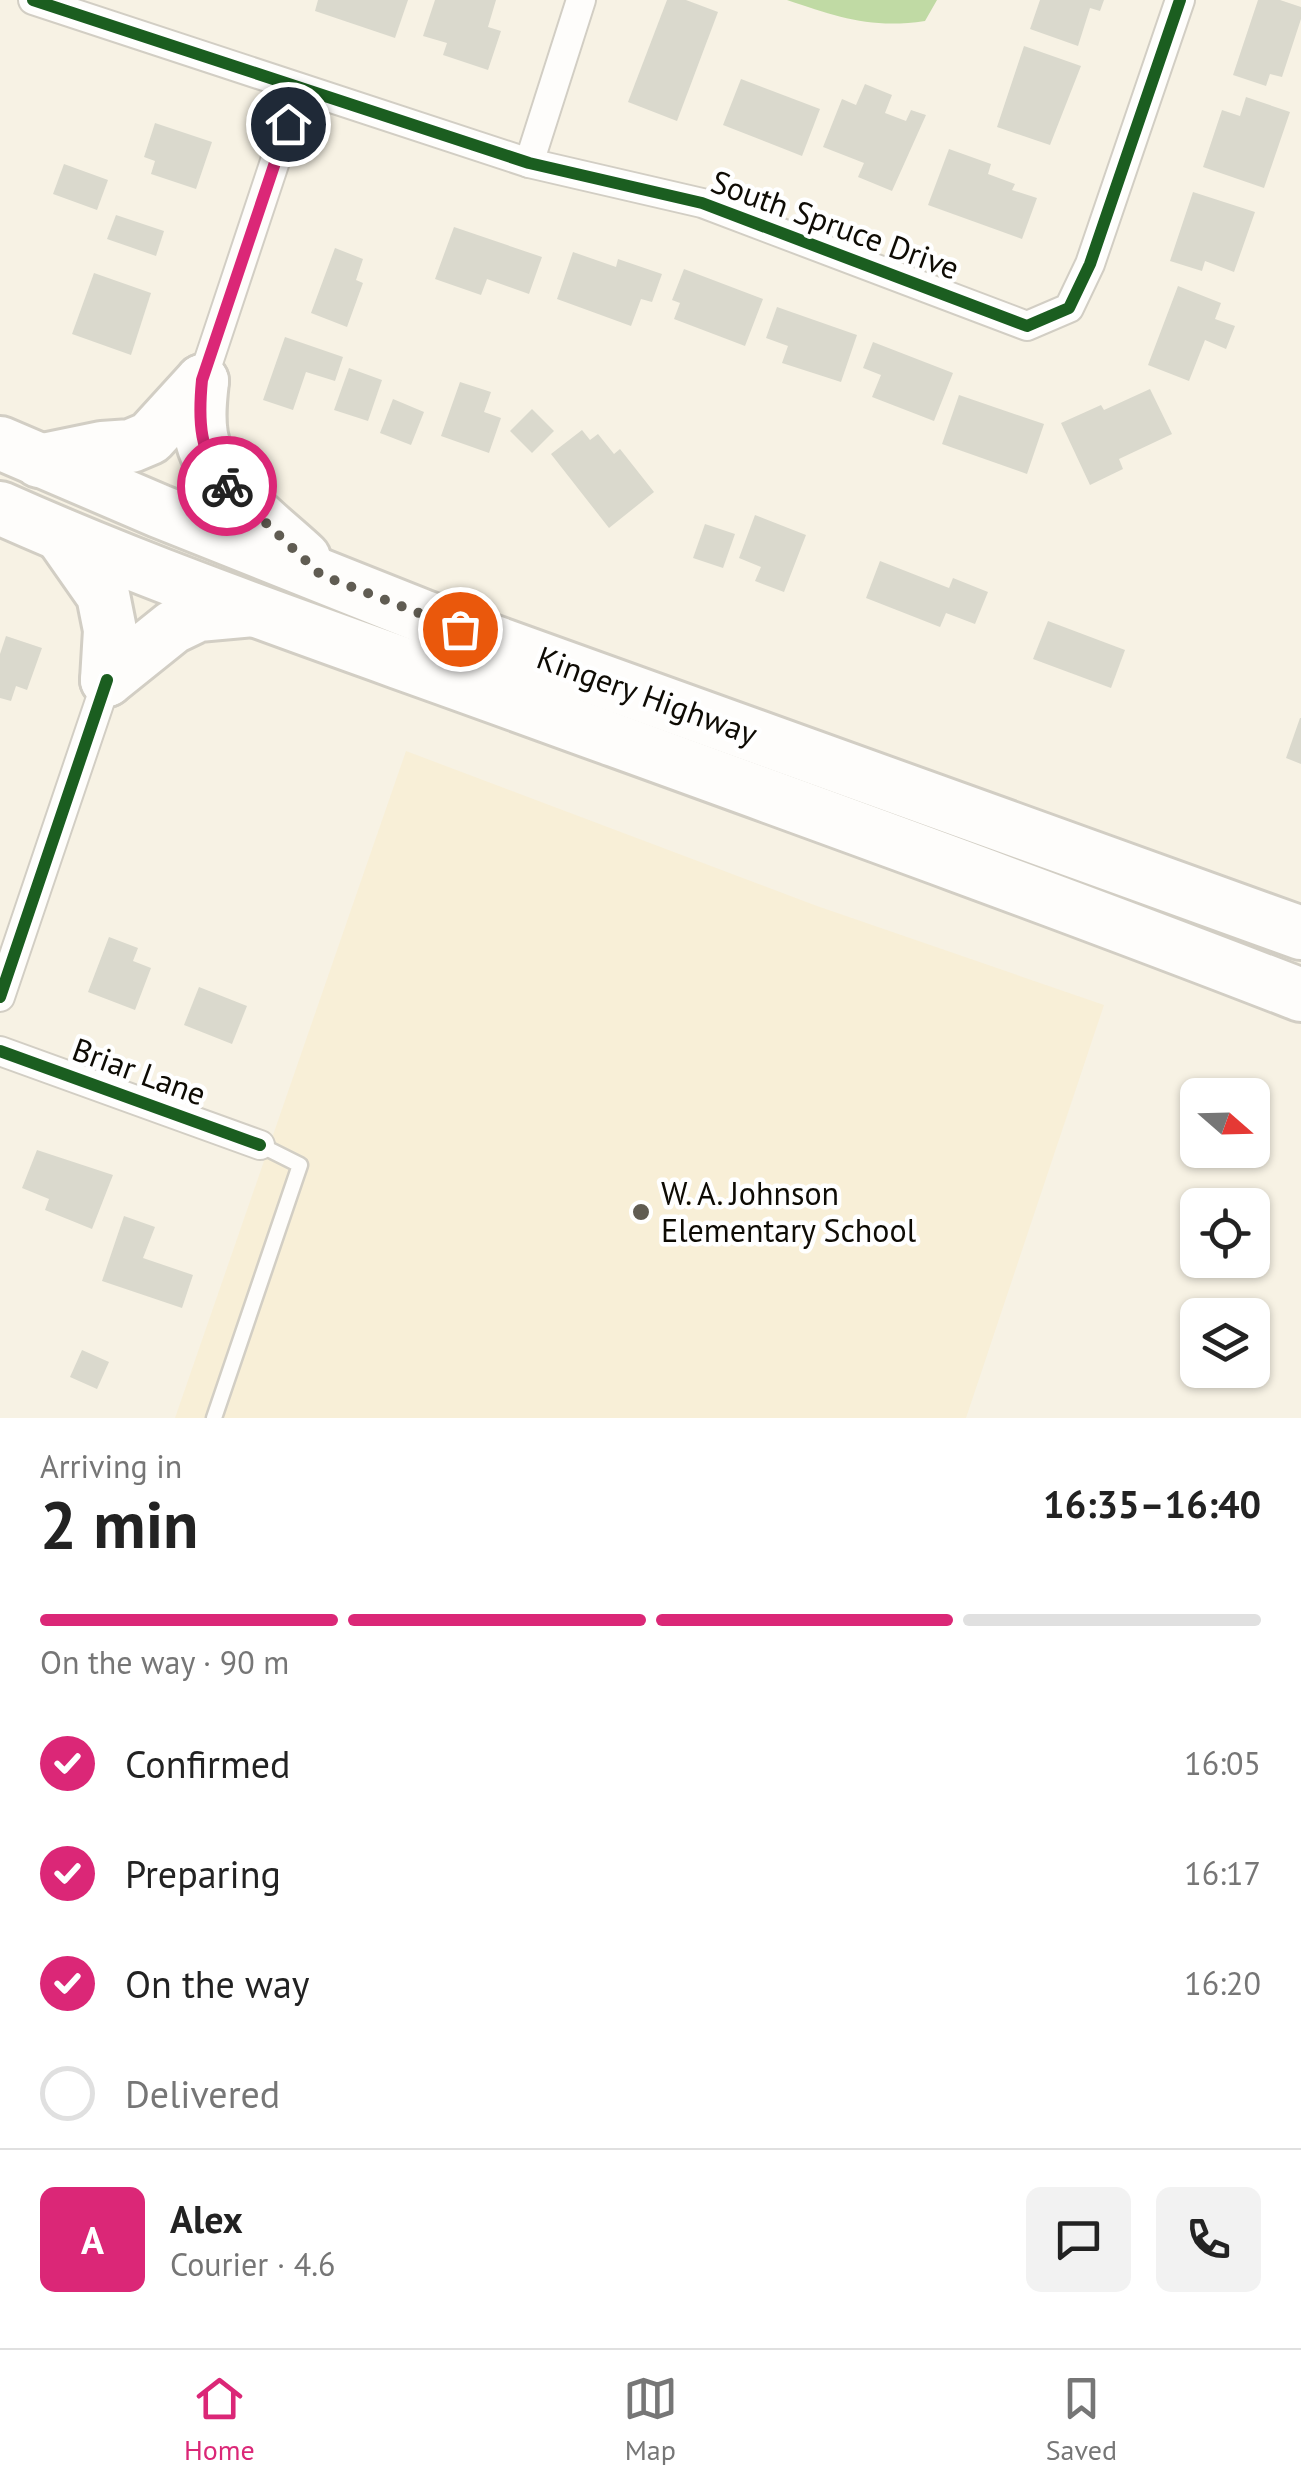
<!DOCTYPE html>
<meta charset="utf-8">
<style>
:root{--surface:#fff;--page:#f2f2f2;--text:#222;--muted:#767676;--line:#e0e0e0;--accent:#db2777}
body{margin:0;font-family:"PT Sans",sans-serif;background:var(--page);color:var(--text);height:100vh;display:flex;flex-direction:column;font-size:38px;white-space:nowrap}
*{box-sizing:border-box;margin:0}
p{font-size:32px;color:var(--muted)}
.icon{flex:none;width:55px;height:55px;fill:none;stroke:currentColor;stroke-width:2;stroke-linecap:round;stroke-linejoin:round}
.map{position:relative;height:1418px;overflow:hidden}
.drawer{display:flex;flex-direction:column;background:var(--surface);flex:1}
.drawer>*{flex:none}
.needle{width:65px;rotate:110deg}
.tools{position:absolute;left:1180px;top:1078px;display:grid;gap:20px}
.tools a{display:grid;place-items:center;width:90px;height:90px;border-radius:15px;background:var(--surface);box-shadow:0 2px 8px #0004;font-size:50px}
.pin{position:absolute;display:grid;place-items:center;width:85px;height:85px;color:#fff;margin:-42px;border:5px solid #fff;border-radius:50%;box-shadow:0 2px 10px #0007}
.courier{position:absolute;display:grid;place-items:center;width:100px;height:100px;margin:-50px;border:8px solid #db2777;border-radius:50%;background:#fff;color:#222;box-shadow:0 2px 12px #0007}
.head em{font-style:normal;font-weight:700}
.head div{display:flex;flex-direction:column-reverse}
.head{display:flex;align-items:center;justify-content:space-between;height:170px;padding:0 40px}
h1{font-size:65px;font-weight:700;line-height:75px}
.bar{display:grid;grid-template-columns:repeat(4,1fr);gap:15px 10px;align-content:center;height:120px;padding:0 40px}
.bar i{height:12px;border-radius:8px;background:var(--line)}
.bar .current{background:var(--accent)}
.bar p{grid-column:span 4}
.line{display:flex;align-items:center;gap:25px;padding:0 40px;border-top:2px solid var(--line)}
.line div{flex:1}
.round{display:grid;place-items:center;flex:none;width:105px;height:105px;border-radius:15px;background:var(--page)}
ol{padding:0 40px;list-style:none}
li{display:flex;align-items:center;gap:30px;height:110px}
li p{margin-inline-start:auto}
li .icon{padding:10px;border-radius:50%;background:var(--accent);color:#fff;stroke-width:4}
li:last-child{color:var(--muted)}
li i{width:55px;height:55px;border:5px solid var(--line);border-radius:50%}
.tab-bar{display:flex;justify-content:space-around;align-items:center;height:140px;border-top:2px solid var(--line);background:var(--surface);font-size:28px;color:var(--muted)}
.tab-bar a{display:grid;justify-items:center;gap:5px}
.tab-bar .current{color:var(--accent)}
.map>svg:first-child{display:block}
.built{fill:#f8efd7}
.water{fill:#c0daa4}
.building{fill:#dad9cd}
.lines{fill:none;stroke-linecap:round;stroke-linejoin:round}
.lane-casing{stroke:#d2cec4;stroke-width:19}
.street-casing{stroke:#d2cec4;stroke-width:32}
.highway-casing{stroke:#d2cec4;stroke-width:58}
.lane{stroke:#fefdfb;stroke-width:14}
.street{stroke:#fefdfb;stroke-width:28}
.highway{stroke:#fefdfb;stroke-width:52}
.cycleway-casing{stroke:#fff;stroke-width:19}
.cycleway{stroke:#1b5e20;stroke-width:12}
.done{stroke:#605c52;stroke-width:10;stroke-dasharray:0 18}
.route{stroke:#db2777;stroke-width:12}
.poi-dot{fill:#605c52;stroke:#fff;stroke-width:4}
.labels{text-anchor:middle;stroke-width:9;stroke-linejoin:round;paint-order:stroke}
.street-label{font-size:32px;fill:#0e0b04;stroke:#fff}
.poi-label{font-size:32px;fill:#0e0b04;stroke:#fff;text-anchor:start}
</style>
<div class="map">
<svg width="1301" height="1418" viewBox="0 0 1301 1418">
<rect width="100%" height="100%" fill="#f7f2e4"/>
<path class="built" d="M406,751L817,906L1104,1005L966,1418H175Z"/>
<path class="water" d="M787,0H937L925,21C871,29 837,17 787,0Z"/>
<g class="building">
<path d="M318,0H408L395,38L315,11Z"/>
<path d="M435,0H496L488,27L501,31L488,70L443,55L447,43L423,36Z"/>
<path d="M667,0H686L718,12L677,121L628,102Z"/>
<path d="M1040,0H1104L1100,11L1090,8L1078,46L1030,29Z"/>
<path d="M1258,0H1280L1301,7V19L1282,77L1270,74L1266,86L1233,75Z"/>
<path d="M1024,46L1081,66L1050,145L997,127Z"/>
<path d="M741,79L820,109L802,156L723,125Z"/>
<path d="M865,84L892,95L885,113L906,121L911,110L926,115L892,191L858,177L864,163L823,147L842,99L856,105Z"/>
<path d="M1246,97L1290,112L1264,188L1203,167L1222,110L1240,116Z"/>
<path d="M155,123L212,142L196,189L151,174L155,161L144,157Z"/>
<path d="M949,149L991,164L988,174L1015,184L1012,190L1037,198L1022,239L928,205Z"/>
<path d="M64,164L108,180L97,210L53,194Z"/>
<path d="M1193,192L1255,212L1234,272L1205,261L1202,271L1170,261Z"/>
<path d="M116,215L164,231L156,256L107,239Z"/>
<path d="M454,227L542,257L529,294L487,279L481,295L435,279Z"/>
<path d="M335,248L363,259L356,280L363,283L347,327L311,313Z"/>
<path d="M573,252L616,267L618,259L662,274L652,302L641,299L631,326L557,299Z"/>
<path d="M684,269L763,299L745,346L674,319L680,303L672,300Z"/>
<path d="M94,273L151,293L131,355L72,334Z"/>
<path d="M1178,286L1221,303L1215,319L1235,326L1226,349L1205,340L1189,381L1148,365Z"/>
<path d="M777,307L857,335L841,382L782,363L788,346L766,338Z"/>
<path d="M285,337L343,357L335,381L306,372L293,410L263,400Z"/>
<path d="M873,342L953,373L934,421L872,397L881,375L863,368Z"/>
<path d="M349,368L382,380L368,421L334,410Z"/>
<path d="M460,382L491,392L484,412L501,418L489,453L441,436Z"/>
<path d="M1150,389L1172,434L1119,459L1123,469L1090,485L1061,423L1101,405L1104,410Z"/>
<path d="M959,395L1044,424L1027,474L942,444Z"/>
<path d="M393,399L424,412L411,445L380,433Z"/>
<path d="M532,409L554,431L532,453L510,431Z"/>
<path d="M582,430L590,440L598,434L614,454L620,449L654,492L609,528L551,454Z"/>
<path d="M755,515L806,535L784,592L755,581L761,567L739,558Z"/>
<path d="M705,524L735,534L723,568L693,558Z"/>
<path d="M880,561L949,588L953,578L988,592L975,624L946,613L940,627L866,598Z"/>
<path d="M1048,621L1125,650L1111,688L1033,659Z"/>
<path d="M6,636L42,648L27,690L16,686L11,701L0,698V654Z"/>
<path d="M1300,718H1301V764L1286,758Z"/>
<path d="M109,937L138,948L133,961L151,968L135,1010L88,992Z"/>
<path d="M199,987L247,1006L232,1044L184,1025Z"/>
<path d="M37,1150L113,1175L92,1229L45,1210L49,1199L22,1188Z"/>
<path d="M124,1216L155,1227L143,1258L193,1275L182,1308L102,1281Z"/>
<path d="M82,1350L109,1362L97,1389L70,1377Z"/>
</g>
<g class="lines">
<defs>
<path id="lane" d="M214,1418L300,1165L260,1145"/>
<g id="street">
<path d="M33,0L529,163L702,203L1027,326L1069,308L1090,264L1180,0"/>
<path d="M529,163L581,0"/>
<path d="M202,381L299,89"/>
<path d="M0,997L107,680"/>
<path d="M0,1051L260,1145"/>
</g>
<g id="highway">
<path d="M202,381C200,399 198,417 201,435C209,483 270,526 304,558"/>
<path d="M0,443L159,511L422,616L1301,933"/>
<path d="M39,461L102,448L131,446L150,438L202,381"/>
<path d="M0,508C163,581 333,638 501,699C768,796 1036,892 1301,995"/>
<path d="M61,535L103,595L110,630L107,680"/>
<path d="M107,680L173,627L198,615L253,610"/>
</g>
</defs>
<use href="#lane" class="lane-casing"/>
<use href="#street" class="street-casing"/>
<use href="#highway" class="highway-casing"/>
<use href="#lane" class="lane"/>
<use href="#street" class="street"/>
<use href="#highway" class="highway"/>
<defs>
<g id="cycleway">
<path d="M33,0L529,163L702,203L1027,326L1069,308L1090,264L1180,0"/>
<path d="M0,997L107,680"/>
<path d="M0,1051L260,1145"/>
</g>
</defs>
<use href="#cycleway" class="cycleway-casing"/>
<use href="#cycleway" class="cycleway"/>
</g>
<g class="lines">
<path class="done" d="M227,486L321,575L460,629"/>
<path class="route" d="M227,486C199,454 198,421 202,380L288,124"/>
</g>
<circle class="poi-dot" cx="641" cy="1212" r="10"/>
<g class="labels">
<g class="street-label">
<text transform="translate(835 225) rotate(20)" y="11">South Spruce Drive</text>
<text transform="translate(647 696) rotate(20)" y="11">Kingery Highway</text>
<text transform="translate(139 1072) rotate(20)" y="11">Briar Lane</text>
</g>
<g class="poi-label">
<text x="661" y="1205">W. A. Johnson<tspan x="661" dy="37">Elementary School</tspan></text>
</g>
</g>
</svg>
<div class="tools">
<a><svg class="needle" viewBox="-14 -14 28 28"><path d="M0-13l5 13h-10z" fill="#e53935"/><path d="M0 13l5-13h-10z" fill="#767676"/></svg></a>
<a><svg class="icon" aria-label="locate" viewBox="0 0 24 24"><circle cx="12" cy="12" r="6"/><path d="M12 2v4M12 18v4M2 12h4M18 12h4"/></svg></a>
<a><svg class="icon" aria-label="layers" viewBox="0 0 24 24"><path d="M12 4l9 5-9 5-9-5zM3 14l9 5 9-5"/></svg></a>
</div>
<div class="pin" style="left:460px;top:629px;background:#ea580c"><svg class="icon" aria-label="bag" viewBox="0 0 24 24"><path d="M5 8h14l-1 12H6zM9 8a3 3 0 0 1 6 0"/></svg></div>
<div class="pin" style="left:288px;top:124px;background:#1f2937"><svg class="icon" aria-label="home" viewBox="0 0 24 24"><path d="M3 11l9-7 9 7M6 9v11h12V9"/></svg></div>
<div class="courier" style="left:227px;top:486px"><svg class="icon" aria-label="bike" viewBox="0 0 24 24"><circle cx="6" cy="16" r="4"/><circle cx="18" cy="16" r="4"/><path d="M6 16l4-8h5l3 8M10 8l3 8H6M13 5h3"/></svg></div>
</div>
<section class="drawer">
<div class="head"><div><h1>2 min</h1><p>Arriving in</p></div><em>16:35–16:40</em></div>
<div class="bar"><i class="current"></i><i class="current"></i><i class="current"></i><i></i><p>On the way · 90 m</p></div>
<ol>
<li><svg class="icon" aria-label="check" viewBox="0 0 24 24"><path d="M5 12l5 5 9-10"/></svg>Confirmed<p>16:05</p></li>
<li><svg class="icon" aria-label="check" viewBox="0 0 24 24"><path d="M5 12l5 5 9-10"/></svg>Preparing<p>16:17</p></li>
<li><svg class="icon" aria-label="check" viewBox="0 0 24 24"><path d="M5 12l5 5 9-10"/></svg>On the way<p>16:20</p></li>
<li><i></i>Delivered</li>
</ol>
<div class="line" style="height:180px"><b class="round" style="background:var(--accent);color:#fff">A</b><div><b>Alex</b><p>Courier · 4.6</p></div><a class="round"><svg class="icon" aria-label="chat" viewBox="0 0 24 24"><path d="M4 5h16v11H9l-5 4z"/></svg></a><a class="round"><svg class="icon" aria-label="phone" viewBox="0 0 24 24"><path d="M5 4h4l2 5-3 2q2 4 5 5l2-3 5 2v4C11 20 4 13 5 4z"/></svg></a></div>
</section>
<nav class="tab-bar">
<a class="current"><svg class="icon" aria-label="home" viewBox="0 0 24 24"><path d="M3 11l9-7 9 7M6 9v11h12V9"/></svg>Home</a>
<a><svg class="icon" aria-label="map" viewBox="0 0 24 24"><path d="M3 6l6-2 6 2 6-2v14l-6 2-6-2-6 2zM9 4v14M15 6v14"/></svg>Map</a>
<a><svg class="icon" aria-label="saved" viewBox="0 0 24 24"><path d="M7 4h10v16l-5-4-5 4z"/></svg>Saved</a>
</nav>
